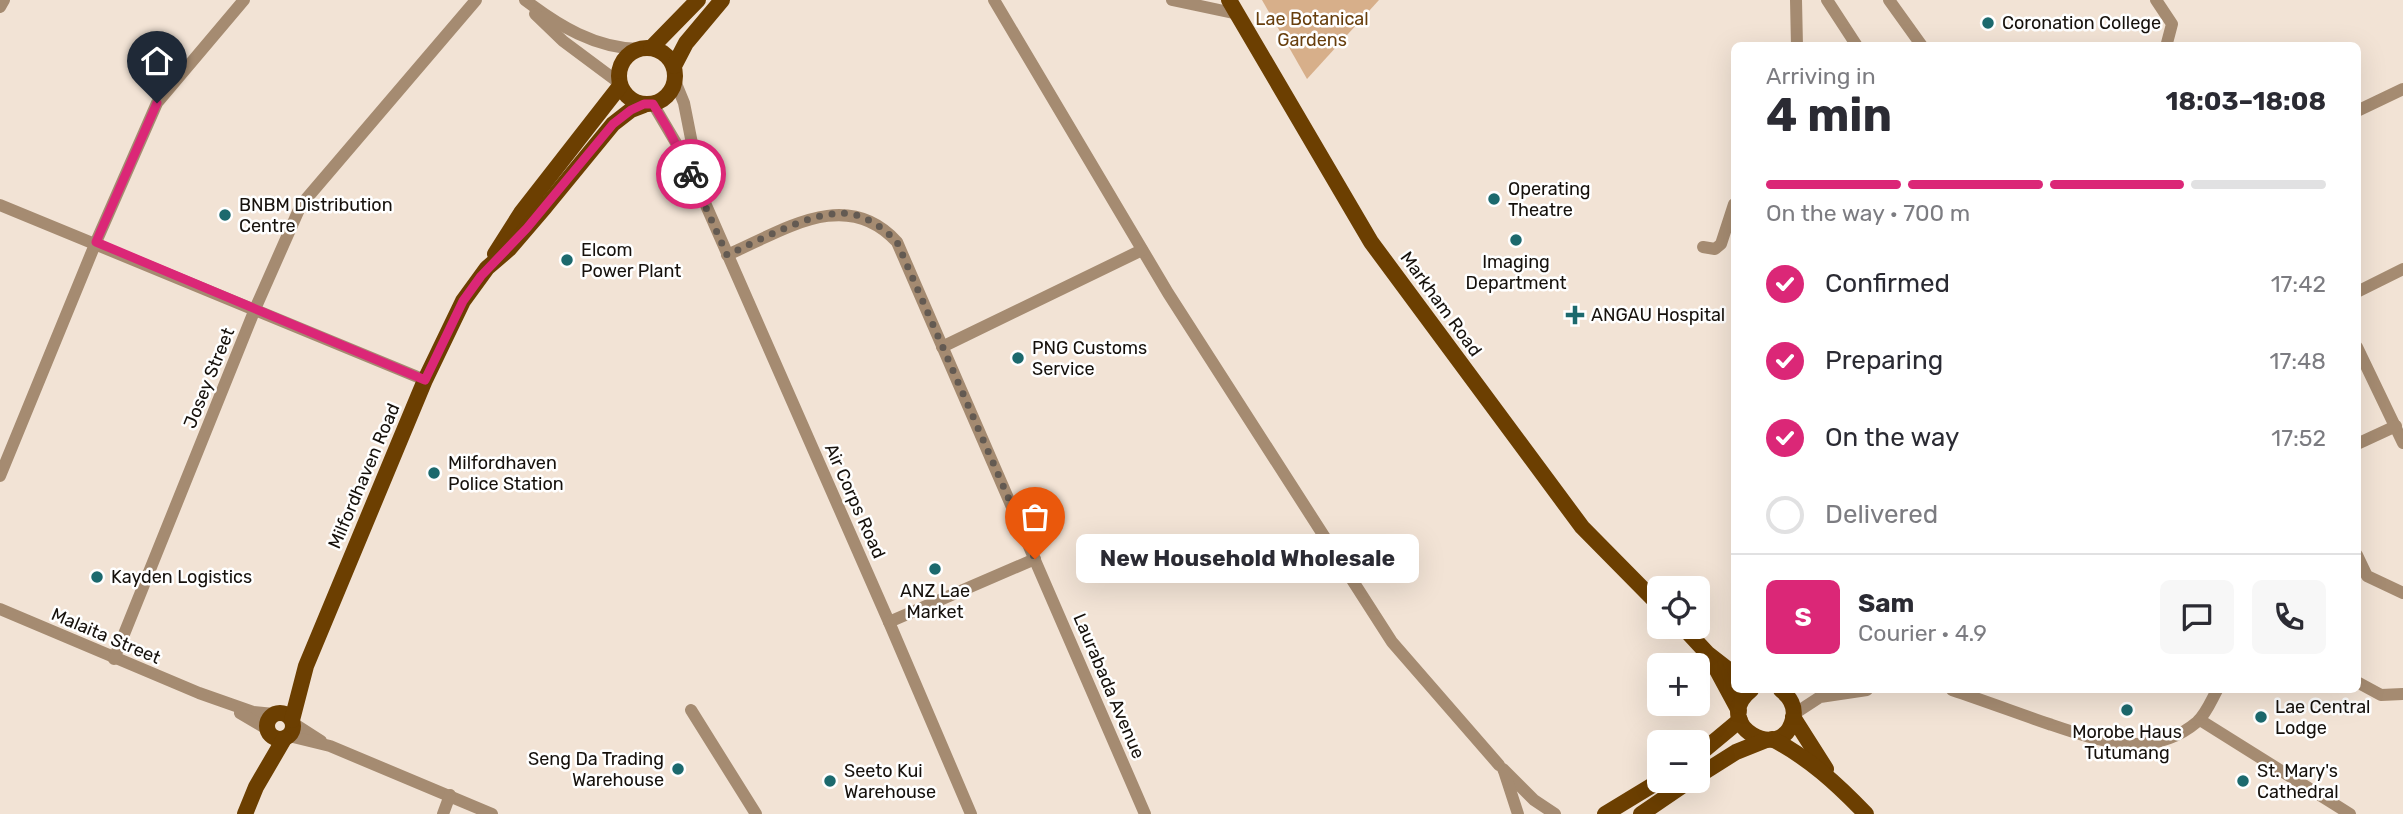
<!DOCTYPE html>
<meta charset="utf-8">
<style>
:root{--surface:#fff;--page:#f7f7f7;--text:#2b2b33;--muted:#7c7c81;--line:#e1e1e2;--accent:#db2777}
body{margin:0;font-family:Rubik,sans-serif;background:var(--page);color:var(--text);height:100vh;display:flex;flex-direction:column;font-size:26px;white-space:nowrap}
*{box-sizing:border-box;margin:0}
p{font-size:23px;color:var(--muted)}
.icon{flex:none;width:38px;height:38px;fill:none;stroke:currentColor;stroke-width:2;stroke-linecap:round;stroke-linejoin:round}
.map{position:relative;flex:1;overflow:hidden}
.sheet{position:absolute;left:1731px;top:42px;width:630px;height:651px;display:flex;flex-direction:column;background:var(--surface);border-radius:10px;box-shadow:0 7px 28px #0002}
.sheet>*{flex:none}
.controls{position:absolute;left:1647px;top:576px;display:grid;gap:14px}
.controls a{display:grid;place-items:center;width:63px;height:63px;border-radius:10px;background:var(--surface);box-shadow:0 7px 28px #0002;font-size:35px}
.pin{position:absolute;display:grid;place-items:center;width:60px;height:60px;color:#fff;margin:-72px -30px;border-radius:50% 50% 50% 0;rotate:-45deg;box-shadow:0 0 7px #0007}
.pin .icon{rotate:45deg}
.courier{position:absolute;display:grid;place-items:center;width:70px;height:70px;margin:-35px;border:5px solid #db2777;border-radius:50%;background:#fff;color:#222;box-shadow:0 2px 9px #0007}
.bubble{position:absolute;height:49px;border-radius:10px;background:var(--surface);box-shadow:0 7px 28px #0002;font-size:23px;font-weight:700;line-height:49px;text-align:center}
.head em{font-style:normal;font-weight:700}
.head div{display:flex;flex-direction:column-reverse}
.head{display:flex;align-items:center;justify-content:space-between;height:119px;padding:0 35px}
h1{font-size:46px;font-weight:700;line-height:52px}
.bar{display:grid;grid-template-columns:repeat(4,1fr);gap:10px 7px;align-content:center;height:84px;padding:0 35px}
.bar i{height:9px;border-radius:5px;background:var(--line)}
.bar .selected{background:var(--accent)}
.bar p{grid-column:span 4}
.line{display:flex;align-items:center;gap:18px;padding:0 35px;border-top:2px solid var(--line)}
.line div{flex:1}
.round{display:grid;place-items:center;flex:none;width:74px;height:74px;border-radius:10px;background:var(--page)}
ol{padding:0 35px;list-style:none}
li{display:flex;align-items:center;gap:21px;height:77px}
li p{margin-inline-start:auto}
li .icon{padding:7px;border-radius:50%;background:var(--accent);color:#fff;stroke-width:4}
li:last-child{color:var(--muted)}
li i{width:38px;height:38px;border:4px solid var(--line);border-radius:50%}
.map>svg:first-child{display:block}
.green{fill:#d7af8a}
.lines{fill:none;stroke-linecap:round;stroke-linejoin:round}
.minor{stroke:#a58b71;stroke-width:12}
.major{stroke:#6c3f01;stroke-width:16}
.done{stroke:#635a52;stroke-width:7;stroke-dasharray:0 12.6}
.route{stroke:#db2777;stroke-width:9}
.poi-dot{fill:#1c696d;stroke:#fff;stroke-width:2.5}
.labels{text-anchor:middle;stroke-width:5;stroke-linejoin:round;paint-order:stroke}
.park-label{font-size:18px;fill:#683f0e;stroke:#fff}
.poi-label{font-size:18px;fill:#16110c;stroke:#fff;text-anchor:start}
.street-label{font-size:18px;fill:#16110c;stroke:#fff}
</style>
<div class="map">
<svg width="2403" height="814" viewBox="0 0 2403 814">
<rect width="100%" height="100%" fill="#f2e3d5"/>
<path class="green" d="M1262,0H1379L1307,79Z"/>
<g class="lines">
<g class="minor">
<path d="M525,0C559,26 595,48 639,49"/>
<path d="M994,0L1168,293L1392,642L1499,765"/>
<path d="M1172,0L1238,14"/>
<path d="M1796,0L1797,46"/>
<path d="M1827,0L1857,46"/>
<path d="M1889,0L1922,46"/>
<path d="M2156,0L2172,24L2167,43L2169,46"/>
<path d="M0,7L4,0"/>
<path d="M535,14L563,41L618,82"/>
<path d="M675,81L684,103L699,179"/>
<path d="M653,104L679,148L705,203L889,622L971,814"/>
<path d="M2357,111L2403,89"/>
<path d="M0,205L425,380"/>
<path d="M1703,247L1715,249L1721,244L1734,204"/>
<path d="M727,255C783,231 846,186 897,242L1145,814"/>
<path d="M2357,292L2403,269"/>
<path d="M942,347L1142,250"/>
<path d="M2357,347L2403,443"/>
<path d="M2357,444L2396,426"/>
<path d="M0,476L96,242L157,103L244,0"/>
<path d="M2357,555L2367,576L2403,593"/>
<path d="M0,609L199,693L253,712L274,714"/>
<path d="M889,622L1035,559"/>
<path d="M114,659L255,309L301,205L476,0"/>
<path d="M2357,682L2381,695L2403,694"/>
<path d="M1952,690C1985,701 2017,713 2049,724C2099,741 2152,760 2197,722C2206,714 2212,699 2217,690"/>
<path d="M691,710L756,814"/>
<path d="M240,713L267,729"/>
<path d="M1794,714L1820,697L1867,690"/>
<path d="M2200,720L2350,814"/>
<path d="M293,723L321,741"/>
<path d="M289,736L330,746L492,814"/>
<path d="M1503,769L1534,800L1555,814"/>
<path d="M1504,771L1518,814"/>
<path d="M443,814L450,795"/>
</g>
<g class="major">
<path d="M1229,0L1371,242L1582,527L1659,605"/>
<circle cx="647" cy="76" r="28"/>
<path d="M651,48L698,0"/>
<path d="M674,66L686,43L722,0"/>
<path d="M495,254L521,213L620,86"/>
<path d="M1682,626L1707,653L1734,674"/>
<path d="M1712,661L1739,711"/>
<path d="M1751,690C1709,723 1782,766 1793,719C1796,707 1790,697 1781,690"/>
<circle cx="280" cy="726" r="13"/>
<path d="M1793,717L1826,769"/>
<path d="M292,720L306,666L425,380L463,301L487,268L509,249L545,207L613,124L631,110L644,105"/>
<path d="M1772,739C1809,758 1837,784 1866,814"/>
<path d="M1698,755L1740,720"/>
<path d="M1698,776L1736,752L1766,740"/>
<path d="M245,814L256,787L284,739"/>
<path d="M1605,814L1661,780"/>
<path d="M1641,814L1691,780"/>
</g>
</g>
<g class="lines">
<path class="done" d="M691,174L727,255C759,241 816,208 851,214C868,217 885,229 897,242L1035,559"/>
<path class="route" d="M157,103L96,242L425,380L463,301L481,276L527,228L613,124L631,110L644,104H653L668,129L691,174"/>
</g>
<g class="poi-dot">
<circle cx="1988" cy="23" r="7"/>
<circle cx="1494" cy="199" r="7"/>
<circle cx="225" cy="215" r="7"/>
<circle cx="1516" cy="240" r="7"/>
<circle cx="567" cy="260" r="7"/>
<path d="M1571.5 304.5h7v7h7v7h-7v7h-7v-7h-7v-7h7z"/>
<circle cx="1018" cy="358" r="7"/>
<circle cx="434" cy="473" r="7"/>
<circle cx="935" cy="569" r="7"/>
<circle cx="97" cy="577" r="7"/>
<circle cx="2127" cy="710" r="7"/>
<circle cx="2261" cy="717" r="7"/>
<circle cx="678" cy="769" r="7"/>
<circle cx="830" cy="781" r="7"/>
<circle cx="2243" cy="781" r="7"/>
</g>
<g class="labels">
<g class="park-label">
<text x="1312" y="25">Lae Botanical<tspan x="1312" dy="21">Gardens</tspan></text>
</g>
<g class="poi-label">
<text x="2002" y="29">Coronation College</text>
<text x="1508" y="195">Operating<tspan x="1508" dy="21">Theatre</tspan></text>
<text x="239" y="211">BNBM Distribution<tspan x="239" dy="21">Centre</tspan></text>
<text x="581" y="256">Elcom<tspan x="581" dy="21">Power Plant</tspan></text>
<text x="1516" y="268" text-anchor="middle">Imaging<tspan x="1516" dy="21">Department</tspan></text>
<text x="1591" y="321">ANGAU Hospital</text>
<text x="1032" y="354">PNG Customs<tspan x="1032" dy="21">Service</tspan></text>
<text x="448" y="469">Milfordhaven<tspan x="448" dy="21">Police Station</tspan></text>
<text x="111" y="583">Kayden Logistics</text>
<text x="935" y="597" text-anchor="middle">ANZ Lae<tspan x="935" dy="21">Market</tspan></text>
<text x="2275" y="713">Lae Central<tspan x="2275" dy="21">Lodge</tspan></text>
<text x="2127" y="738" text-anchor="middle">Morobe Haus<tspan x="2127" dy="21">Tutumang</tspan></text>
<text x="664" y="765" text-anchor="end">Seng Da Trading<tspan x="664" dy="21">Warehouse</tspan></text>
<text x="844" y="777">Seeto Kui<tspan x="844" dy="21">Warehouse</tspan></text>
<text x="2257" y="777">St. Mary's<tspan x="2257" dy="21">Cathedral</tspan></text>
</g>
<g class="street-label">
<text transform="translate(1441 304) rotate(54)" y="6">Markham Road</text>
<text transform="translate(209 378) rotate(-68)" y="6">Josey Street</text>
<text transform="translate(364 476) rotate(-67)" y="6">Milfordhaven Road</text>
<text transform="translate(855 501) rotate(66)" y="6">Air Corps Road</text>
<text transform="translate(106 636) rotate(23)" y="6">Malaita Street</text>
<text transform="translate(1109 686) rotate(67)" y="6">Laurabada Avenue</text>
</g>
</g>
</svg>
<div class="controls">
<a><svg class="icon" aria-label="locate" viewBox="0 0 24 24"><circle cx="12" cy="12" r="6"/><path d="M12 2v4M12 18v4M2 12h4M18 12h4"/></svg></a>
<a>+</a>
<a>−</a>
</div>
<div class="pin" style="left:1035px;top:559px;background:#ea580c"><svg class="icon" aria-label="bag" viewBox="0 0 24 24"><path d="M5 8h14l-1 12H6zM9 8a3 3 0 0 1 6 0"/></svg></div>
<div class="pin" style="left:157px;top:103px;background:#1f2937"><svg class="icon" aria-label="home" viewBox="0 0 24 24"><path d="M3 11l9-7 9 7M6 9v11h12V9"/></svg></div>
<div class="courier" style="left:691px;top:174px"><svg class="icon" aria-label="bike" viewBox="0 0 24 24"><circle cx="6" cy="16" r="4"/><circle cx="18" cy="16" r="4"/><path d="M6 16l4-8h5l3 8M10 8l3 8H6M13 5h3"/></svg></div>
<div class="bubble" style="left:1076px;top:534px;width:343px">New Household Wholesale</div>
<section class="sheet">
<div class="head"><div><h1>4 min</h1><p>Arriving in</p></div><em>18:03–18:08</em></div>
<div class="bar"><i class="selected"></i><i class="selected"></i><i class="selected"></i><i></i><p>On the way · 700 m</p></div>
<ol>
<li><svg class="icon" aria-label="check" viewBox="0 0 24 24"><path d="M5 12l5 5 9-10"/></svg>Confirmed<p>17:42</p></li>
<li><svg class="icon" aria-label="check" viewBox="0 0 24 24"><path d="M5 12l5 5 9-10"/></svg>Preparing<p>17:48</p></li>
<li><svg class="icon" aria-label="check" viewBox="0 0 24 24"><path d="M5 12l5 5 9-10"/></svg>On the way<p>17:52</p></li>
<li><i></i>Delivered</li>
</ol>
<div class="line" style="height:126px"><b class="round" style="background:var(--accent);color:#fff">S</b><div><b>Sam</b><p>Courier · 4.9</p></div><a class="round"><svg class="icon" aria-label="chat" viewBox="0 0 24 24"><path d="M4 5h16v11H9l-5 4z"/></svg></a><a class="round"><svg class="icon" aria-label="phone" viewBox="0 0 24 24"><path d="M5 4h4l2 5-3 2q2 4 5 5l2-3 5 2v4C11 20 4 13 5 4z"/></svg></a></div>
</section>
</div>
